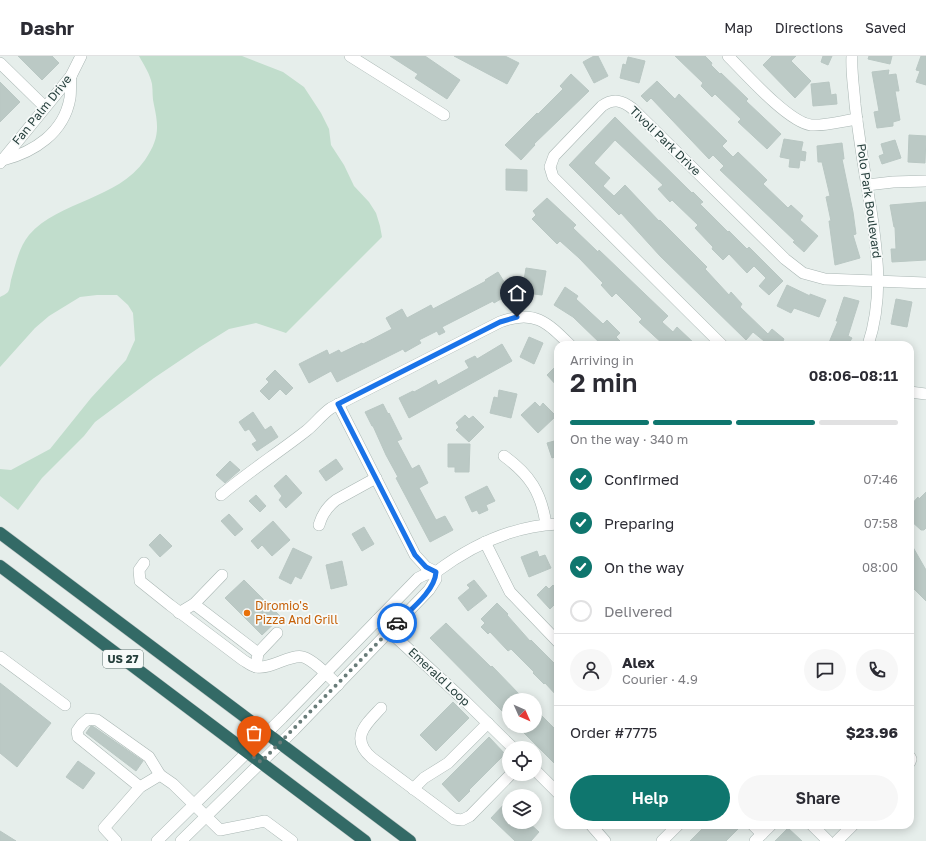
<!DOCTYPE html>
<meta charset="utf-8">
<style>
:root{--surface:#fff;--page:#f7f7f7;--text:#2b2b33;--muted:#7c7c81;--line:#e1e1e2;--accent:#0f766e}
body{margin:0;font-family:"Golos Text",sans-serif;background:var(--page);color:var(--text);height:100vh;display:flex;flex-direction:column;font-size:15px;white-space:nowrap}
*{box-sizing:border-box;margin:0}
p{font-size:13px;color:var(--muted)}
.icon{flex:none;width:22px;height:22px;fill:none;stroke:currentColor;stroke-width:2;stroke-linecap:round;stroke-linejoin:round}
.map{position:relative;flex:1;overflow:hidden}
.drawer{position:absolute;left:554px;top:285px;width:360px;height:488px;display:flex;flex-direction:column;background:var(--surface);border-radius:12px;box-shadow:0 2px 10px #0003}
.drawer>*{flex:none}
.needle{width:26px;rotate:135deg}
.tools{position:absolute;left:502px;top:637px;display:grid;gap:8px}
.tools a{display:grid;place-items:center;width:40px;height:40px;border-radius:50%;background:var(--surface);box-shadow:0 2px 10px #0003;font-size:20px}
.pin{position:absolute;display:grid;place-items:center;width:34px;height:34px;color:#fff;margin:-41px -17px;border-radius:50% 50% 50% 0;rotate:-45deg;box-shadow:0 0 4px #0007}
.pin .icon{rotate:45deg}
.courier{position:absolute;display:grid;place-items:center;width:40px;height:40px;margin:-20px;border:3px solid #1a73e8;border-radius:50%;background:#fff;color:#222;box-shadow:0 1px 5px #0007}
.summary em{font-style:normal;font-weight:600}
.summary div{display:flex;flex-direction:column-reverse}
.summary{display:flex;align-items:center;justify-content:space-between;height:68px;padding:0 16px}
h1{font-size:26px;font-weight:600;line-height:30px}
.bar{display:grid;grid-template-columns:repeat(4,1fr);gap:6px 4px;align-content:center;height:48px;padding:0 16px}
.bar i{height:5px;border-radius:3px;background:var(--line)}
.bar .selected{background:var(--accent)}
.bar p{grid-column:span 4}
.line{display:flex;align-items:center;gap:10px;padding:0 16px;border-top:1px solid var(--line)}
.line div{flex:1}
.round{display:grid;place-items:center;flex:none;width:42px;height:42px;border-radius:21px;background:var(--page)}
ol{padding:0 16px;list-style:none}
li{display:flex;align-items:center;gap:12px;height:44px}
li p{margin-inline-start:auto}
li .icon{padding:4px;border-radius:50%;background:var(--accent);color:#fff;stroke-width:4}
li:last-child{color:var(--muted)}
li i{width:22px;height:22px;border:2px solid var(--line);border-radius:50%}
.cta{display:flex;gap:8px;margin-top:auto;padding:8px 16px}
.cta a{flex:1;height:46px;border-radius:24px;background:var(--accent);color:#fff;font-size:16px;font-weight:600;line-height:46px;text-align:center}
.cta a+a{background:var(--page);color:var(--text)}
header{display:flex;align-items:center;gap:24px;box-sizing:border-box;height:56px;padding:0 20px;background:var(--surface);border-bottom:1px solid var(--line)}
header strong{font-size:19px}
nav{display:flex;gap:22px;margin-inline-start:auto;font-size:14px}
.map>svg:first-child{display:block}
.green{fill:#c1ddcc}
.building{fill:#bbc9c5;stroke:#b9c7c3}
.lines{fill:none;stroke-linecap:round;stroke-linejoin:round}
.minor-casing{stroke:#a9b6b3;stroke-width:12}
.highway-casing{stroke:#c2c9c8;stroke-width:13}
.minor{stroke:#fff;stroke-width:11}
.highway{stroke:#336a66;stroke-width:12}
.done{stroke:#697c79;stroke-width:4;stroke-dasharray:0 7.2}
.route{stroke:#1a73e8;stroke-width:5}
.food-dot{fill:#e8710a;stroke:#f7faf9;stroke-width:1.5}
.labels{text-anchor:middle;stroke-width:3.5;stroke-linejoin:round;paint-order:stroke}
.shield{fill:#f7faf9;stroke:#657775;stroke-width:1}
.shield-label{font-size:11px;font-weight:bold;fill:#263f3c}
.street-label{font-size:12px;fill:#263f3c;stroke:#f7faf9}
.food-label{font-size:12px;fill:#c56008;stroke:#f7faf9;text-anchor:start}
</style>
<header>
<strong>Dashr</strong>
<nav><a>Map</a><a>Directions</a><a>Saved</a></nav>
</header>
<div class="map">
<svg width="926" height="785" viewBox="0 0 926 785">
<rect width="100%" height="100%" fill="#e6eeeb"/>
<path class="green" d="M139,0H242L283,16L304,31L321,57L329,73L331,89L344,109L354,130L369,146L376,157L380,170L382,181L286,277L256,267L229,273L200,291L154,322L95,366L84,380L42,422L18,454L0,440V413L11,414L50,393L91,342L126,304L135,284L133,257L128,249L117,239H97L80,241L49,260L35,272L0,311V241C2,240 6,238 8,236C10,233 10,228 11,224C15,210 19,191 29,179C60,144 117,144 145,104C159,83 159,72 154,49C152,42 153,35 152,28C150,18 144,9 139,0Z"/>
<g class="building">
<path d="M18,0H52L59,7L42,24Z"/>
<path d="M390,0H425L460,24L447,43L415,22L418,18Z"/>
<path d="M454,0H505L519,7L507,28Z"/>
<path d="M594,0H598L608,20L594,27L583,6Z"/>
<path d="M675,0H705L712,7L711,9L720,18L721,17L748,43L746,45L781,78L767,93L738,66L741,63L715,38L712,41L701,30L703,27Z"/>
<path d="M772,0H796L791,5L811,25L795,42L763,9Z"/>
<path d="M823,0H832L828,9L821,6Z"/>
<path d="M869,0H892L890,8L868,3Z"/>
<path d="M921,0H926V29L916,26L920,15L916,14Z"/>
<path d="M628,1L645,5L639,27L620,22L623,8L626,9Z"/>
<path d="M889,14L888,19L896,18L899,35H895L900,64L893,66V70L877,72L874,56L879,55L872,16Z"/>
<path d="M571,18L589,35L534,88L535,89L521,104L505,89L537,57L538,58L563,33L560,30Z"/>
<path d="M657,25L675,43L679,38L727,85L722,90L733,101L738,96L767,124L763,128L788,152L791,149L803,160L800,164L818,180L804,196L793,186L795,185L720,114L724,110L713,99L709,103L651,42L647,46L641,40Z"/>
<path d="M0,26L20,46L0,66Z"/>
<path d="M829,26L831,39L836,38L837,48L813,50L811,28Z"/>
<path d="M615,61L692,137L693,136L703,146L700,148L728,176L729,175L747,193L749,191L783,225L769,239L759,230L766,222L754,210L747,217L729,198L723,204L712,193L713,191L695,172L698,169L672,144L670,146L658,133L663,129L615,84L594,107L610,122L603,130L614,140L625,129L659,165L660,164L707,211L705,213L729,239L731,236L742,248L740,251L768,278L772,273L784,283L783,285L789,289H760L764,285L753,276L746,284L660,200L621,157L619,159L569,109Z"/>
<path d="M909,79L926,80L925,107L908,106Z"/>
<path d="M784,83L803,86L801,95L806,96L805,105L800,104L799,112L789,111L790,103L780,101Z"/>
<path d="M895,84L901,102L882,108L879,100L884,98L881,88Z"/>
<path d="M842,87L844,103H842L853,156L856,178L853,179L860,202L835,209L829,165H831L826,141L830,140L822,106H818L817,90Z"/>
<path d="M506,113L527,114V135L506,134Z"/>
<path d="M547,142L576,169L573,172L598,196L599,194L668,260L662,266L673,276L677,271L696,289H664L639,266L642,263L616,237L612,241L601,229L603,227L579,202L560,185L557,188L532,163L536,159L533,155Z"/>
<path d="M926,146V204L892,206L891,193H896L895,171H894L890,149Z"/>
<path d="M526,212L546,215L542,239L526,237L528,227L523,230Z"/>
<path d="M498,216L511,237L494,247L493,245L442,271L445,276L439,279L437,275L419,284L421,287L405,296L403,293L337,326L331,315L309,327L299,308L327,294L329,299L339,294L341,297L362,287L363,288L392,273L386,262L402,253L407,262L431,249L433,253L486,225L485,224Z"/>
<path d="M787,229L810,240V238L826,244L819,261L794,252L791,257L777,250Z"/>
<path d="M565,231L578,240L576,243L603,268L607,264L620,277L616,281L624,289H602L573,261L554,249Z"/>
<path d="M844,241L859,245L848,280L852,282L848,289H828L838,265H836Z"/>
<path d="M896,243L912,246L907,271L891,268Z"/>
<path d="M529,281L543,287L534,308L520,301Z"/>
<path d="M502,288L512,305L409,362L399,342L413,335L414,336L436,324L438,329L469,312L465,305L475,300L477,303Z"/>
<path d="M558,308V331L547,319Z"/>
<path d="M275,314L293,332L286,339L280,333L269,344L260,335L269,326L266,323Z"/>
<path d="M499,334L517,338L511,362L490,357L494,341L498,342Z"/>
<path d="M535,346L540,351L543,347L556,360L538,377L521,359Z"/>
<path d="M383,348L388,358L389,357L402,383L397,385L412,413L419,409L428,427L419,432L436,464L445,460L453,474L430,486L396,422L398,421L386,399L373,370H372L365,356Z"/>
<path d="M253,356L265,374L271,370L278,381L257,395L252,388L257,385L249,373L245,375L239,366Z"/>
<path d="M465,359L469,363L473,360L484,371L469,386L456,374L459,371L456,367Z"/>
<path d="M558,384V400L552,402L547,387Z"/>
<path d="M448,388H470L469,416H455V411H448Z"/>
<path d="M336,403L343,413L326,425L319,415Z"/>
<path d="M230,405L240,414L225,427L216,419Z"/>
<path d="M286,419L302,437L286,452L279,444L282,440L274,430Z"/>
<path d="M487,430L495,445L486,449L488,454L479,458L477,454L472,456L465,441Z"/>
<path d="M926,436V472L924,474H921L910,464V450L918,441L919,443Z"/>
<path d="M256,439L266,450L260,456L249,445Z"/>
<path d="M229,458L243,473L235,480L221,465Z"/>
<path d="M273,465L290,484L272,500L262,489L258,493L251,485Z"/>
<path d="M364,471L374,488L362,495L352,478Z"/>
<path d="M160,478L172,490L160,501L149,489Z"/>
<path d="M910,486L926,514V545L910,529Z"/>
<path d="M293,492L312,501L301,523L295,520L291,528L279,522Z"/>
<path d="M537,495L539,501L545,499L551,512L529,521L521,501Z"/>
<path d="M342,505L347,529L331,533L326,509Z"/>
<path d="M244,524L281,561L262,579L225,542Z"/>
<path d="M474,524L487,540L468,555L458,542L470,532L467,529Z"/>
<path d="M553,529L558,534V545L550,553L537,539L546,530L549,533Z"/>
<path d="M497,547L508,558L507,559L530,585L531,584L558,611V641L545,627L544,628L533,617L534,616L511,593L508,595L490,576L488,578L481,571L485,567L481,563Z"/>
<path d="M446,567L491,611L492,610L520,639L515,644H509V650L503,656L430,582Z"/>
<path d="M0,627L51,667L17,711L0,697Z"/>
<path d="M453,646L469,662L436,695L420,679Z"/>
<path d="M535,653L558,676V711L517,670H535Z"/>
<path d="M91,670L94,671L143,705L136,715L86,677Z"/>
<path d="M489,681L505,698L469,734L470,735L459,746L442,728Z"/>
<path d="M78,705L95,717L83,733L66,721Z"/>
<path d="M509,743V766H528L539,776L531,785H515L491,762Z"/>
<path d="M706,769H734L738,773L726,785H690Z"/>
<path d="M788,772L802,785H775Z"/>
<path d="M0,775L16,785H0Z"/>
</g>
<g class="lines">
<defs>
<g id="minor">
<path d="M350,0L444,59"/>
<path d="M728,0C745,17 788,66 811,69C826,70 842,65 857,63"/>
<path d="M852,0C851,16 854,32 855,48C859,84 865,119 871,154C878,200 883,244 868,289"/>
<path d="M0,7L45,51"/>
<path d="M3,104C34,96 64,77 70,42C71,35 70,27 71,20"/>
<path d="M0,107L71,20L81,0"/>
<path d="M867,129L893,126L926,125"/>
<path d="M722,289L553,121L550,111L554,100L602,50C613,42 622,44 633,53L785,203L803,217L825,223L926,227"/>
<path d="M910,336L926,338"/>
<path d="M338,348L415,499L426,511L436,516"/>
<path d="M504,400C530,419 541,436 546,468"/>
<path d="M221,439C248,416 278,397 306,375C315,368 321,359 331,352L500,266C534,253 547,266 570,289"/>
<path d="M319,469C322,458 327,451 336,444L376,422"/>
<path d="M485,486L510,536L558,586"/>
<path d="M144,507L139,514L140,525L170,549L243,604C247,606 252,611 257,611C272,613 290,598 303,601C314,604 329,621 338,629"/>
<path d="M436,516C472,489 512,470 558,468"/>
<path d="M194,548L222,519"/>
<path d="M179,557L194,548L258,597L256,611"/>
<path d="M377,564L465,645L513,692"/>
<path d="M258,597L277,577"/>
<path d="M0,601L65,649"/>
<path d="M381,652C366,668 349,682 372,702L454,763L462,764L470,760L511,718"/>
<path d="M910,701L911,703L910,706"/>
<path d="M535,714L558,737"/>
<path d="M140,731L78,681L77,675L82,668L88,663L97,664L149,701L160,719"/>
<path d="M413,733L424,722L448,707L488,667"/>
<path d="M591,769L605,785"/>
<path d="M753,769L762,778"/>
<path d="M812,769L828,785"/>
<path d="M116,785L104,772L140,731L160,719L173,728L220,774L265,765L292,785"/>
<path d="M157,785L282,662L418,522L424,519L436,516"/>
<path d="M181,785L294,674L429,534L436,523V516"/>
<path d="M662,785L678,769"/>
<path d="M755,785L771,769"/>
<path d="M837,785L853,769"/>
</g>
<g id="highway">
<path d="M0,477L410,785"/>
<path d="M0,510L365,785"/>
</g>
</defs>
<use href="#minor" class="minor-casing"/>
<use href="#highway" class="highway-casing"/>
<use href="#minor" class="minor"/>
<use href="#highway" class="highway"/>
</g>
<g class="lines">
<path class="done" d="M254,701L261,706L397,567"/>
<path class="route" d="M397,567C410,554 435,535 436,516L426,511L415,499L338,348L500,266L517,261"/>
</g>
<circle class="food-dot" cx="247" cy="557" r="4"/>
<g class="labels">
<rect class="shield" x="103" y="594" width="40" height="18" rx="3"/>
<g class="shield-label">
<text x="123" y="607">US 27</text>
</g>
<g class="street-label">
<text transform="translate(42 54) rotate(-51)" y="4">Fan Palm Drive</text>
<text transform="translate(665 85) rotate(44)" y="4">Tivoli Park Drive</text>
<text transform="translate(869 145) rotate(82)" y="4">Polo Park Boulevard</text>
<text transform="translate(439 621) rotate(43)" y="4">Emerald Loop</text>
</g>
<g class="food-label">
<text x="255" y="554">Diromio's<tspan x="255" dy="14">Pizza And Grill</tspan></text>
</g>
</g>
</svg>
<div class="tools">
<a><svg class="needle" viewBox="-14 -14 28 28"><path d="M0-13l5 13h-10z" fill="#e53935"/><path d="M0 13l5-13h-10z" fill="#7c7c81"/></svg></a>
<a><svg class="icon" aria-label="locate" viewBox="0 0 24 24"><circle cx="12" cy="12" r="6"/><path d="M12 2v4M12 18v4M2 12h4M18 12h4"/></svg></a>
<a><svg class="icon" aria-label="layers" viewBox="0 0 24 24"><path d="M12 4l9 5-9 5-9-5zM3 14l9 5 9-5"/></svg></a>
</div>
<div class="pin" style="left:254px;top:701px;background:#ea580c"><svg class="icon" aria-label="bag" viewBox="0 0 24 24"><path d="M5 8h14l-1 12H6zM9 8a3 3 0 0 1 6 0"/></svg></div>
<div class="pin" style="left:517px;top:261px;background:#1f2937"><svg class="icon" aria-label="home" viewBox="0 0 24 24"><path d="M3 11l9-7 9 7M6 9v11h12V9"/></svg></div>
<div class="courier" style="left:397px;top:567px"><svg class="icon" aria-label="car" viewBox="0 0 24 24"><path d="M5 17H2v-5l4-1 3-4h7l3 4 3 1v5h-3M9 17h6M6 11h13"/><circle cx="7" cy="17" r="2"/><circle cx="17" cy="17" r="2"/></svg></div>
<section class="drawer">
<div class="summary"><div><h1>2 min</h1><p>Arriving in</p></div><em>08:06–08:11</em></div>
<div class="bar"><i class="selected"></i><i class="selected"></i><i class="selected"></i><i></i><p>On the way · 340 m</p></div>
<ol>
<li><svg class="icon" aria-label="check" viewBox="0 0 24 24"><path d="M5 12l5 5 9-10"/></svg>Confirmed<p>07:46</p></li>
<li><svg class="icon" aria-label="check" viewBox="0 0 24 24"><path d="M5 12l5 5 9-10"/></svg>Preparing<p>07:58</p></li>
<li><svg class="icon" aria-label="check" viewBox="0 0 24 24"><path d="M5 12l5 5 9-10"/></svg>On the way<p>08:00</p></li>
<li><i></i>Delivered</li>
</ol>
<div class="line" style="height:72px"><a class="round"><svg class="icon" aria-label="person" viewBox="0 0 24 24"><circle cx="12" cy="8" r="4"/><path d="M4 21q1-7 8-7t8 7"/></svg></a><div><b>Alex</b><p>Courier · 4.9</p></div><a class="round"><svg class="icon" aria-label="chat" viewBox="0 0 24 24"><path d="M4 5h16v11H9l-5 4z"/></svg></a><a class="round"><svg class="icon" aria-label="phone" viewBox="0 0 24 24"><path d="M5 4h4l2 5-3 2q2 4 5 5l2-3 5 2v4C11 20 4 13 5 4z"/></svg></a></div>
<div class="line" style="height:52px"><div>Order #7775</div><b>$23.96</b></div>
<div class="cta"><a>Help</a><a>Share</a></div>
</section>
</div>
